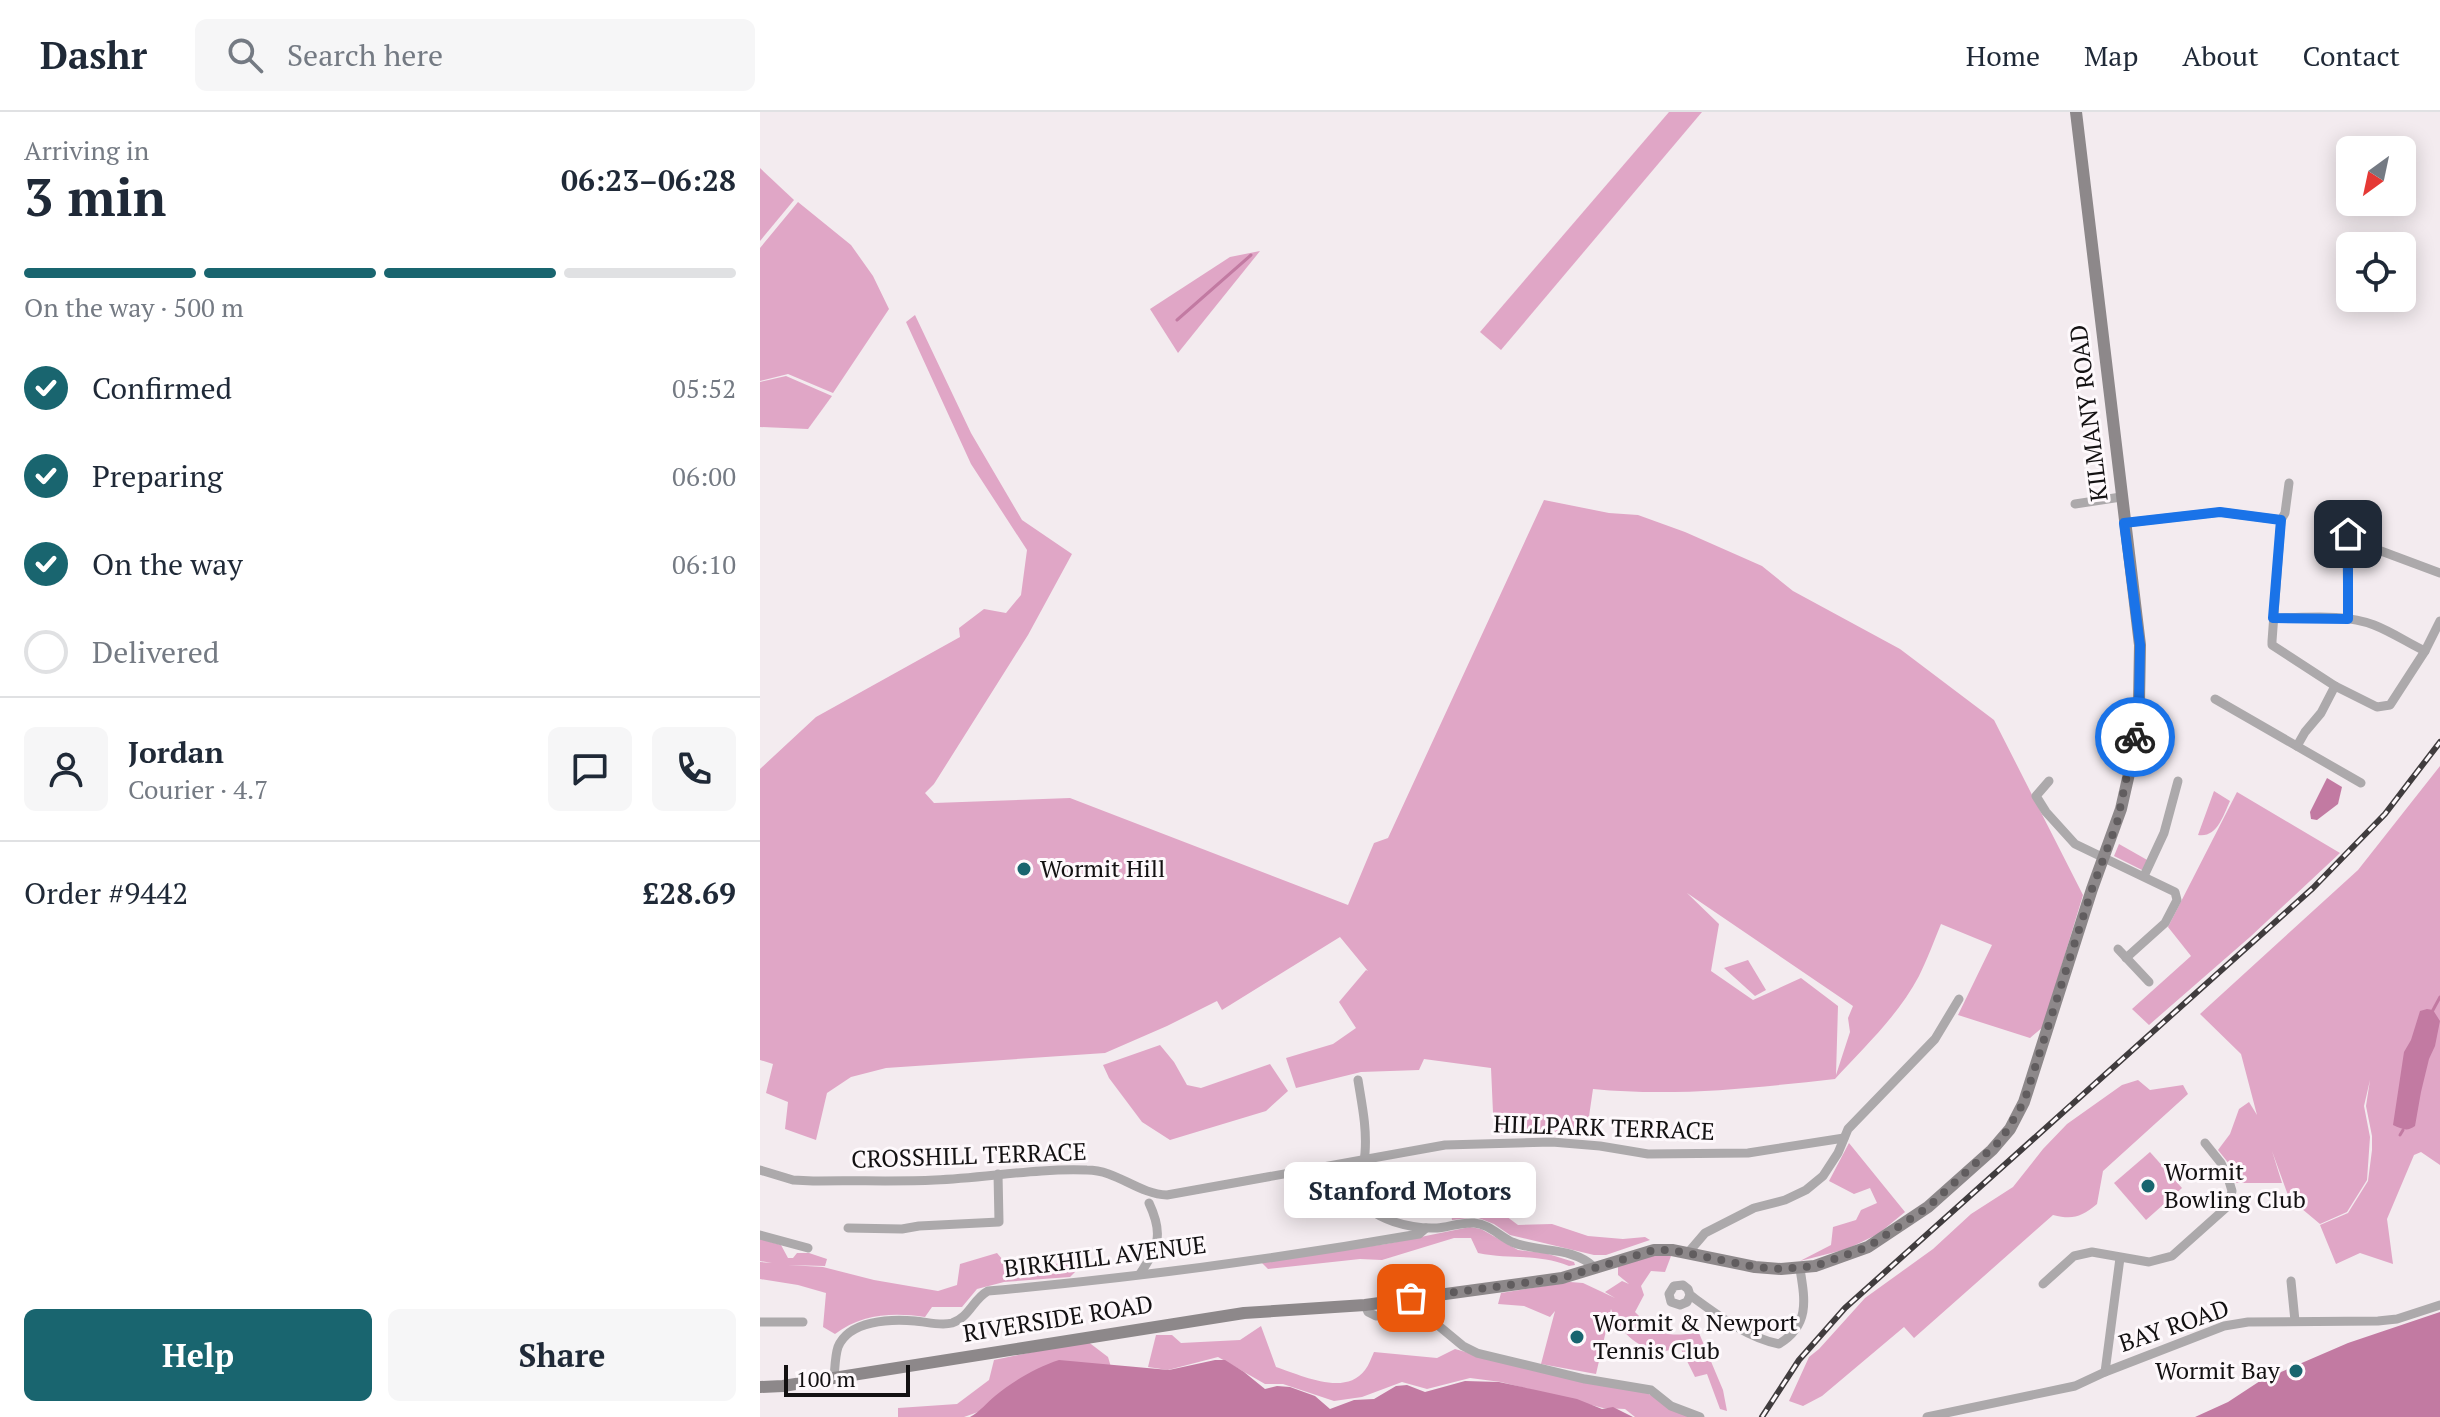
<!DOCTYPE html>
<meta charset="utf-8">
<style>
:root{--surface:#fff;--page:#f6f6f7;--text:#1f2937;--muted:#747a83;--line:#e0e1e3;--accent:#19656f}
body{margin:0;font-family:"PT Serif",serif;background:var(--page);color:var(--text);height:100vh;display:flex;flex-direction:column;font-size:30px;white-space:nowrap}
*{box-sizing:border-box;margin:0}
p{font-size:26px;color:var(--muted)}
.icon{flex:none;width:44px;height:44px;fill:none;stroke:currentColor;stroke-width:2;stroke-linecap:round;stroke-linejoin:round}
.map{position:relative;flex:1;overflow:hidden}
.side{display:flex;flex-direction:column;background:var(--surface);width:760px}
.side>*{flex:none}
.needle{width:52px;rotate:213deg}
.controls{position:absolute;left:1576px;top:24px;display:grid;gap:16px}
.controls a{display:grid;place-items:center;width:80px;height:80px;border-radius:12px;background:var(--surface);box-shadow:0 4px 20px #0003;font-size:40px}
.scale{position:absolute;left:24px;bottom:20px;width:126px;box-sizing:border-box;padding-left:8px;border:4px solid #131112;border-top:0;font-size:22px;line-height:28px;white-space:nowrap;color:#131112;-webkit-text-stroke:6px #fef9fc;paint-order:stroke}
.pin{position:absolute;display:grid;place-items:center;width:68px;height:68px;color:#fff;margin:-34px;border-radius:16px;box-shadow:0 4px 12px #0006}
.courier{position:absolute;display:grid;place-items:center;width:80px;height:80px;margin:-40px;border:6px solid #1a73e8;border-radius:50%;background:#fff;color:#222;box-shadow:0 2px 10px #0007}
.bubble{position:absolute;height:56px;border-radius:12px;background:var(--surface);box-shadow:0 4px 20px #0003;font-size:26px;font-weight:700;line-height:56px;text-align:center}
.summary em{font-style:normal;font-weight:700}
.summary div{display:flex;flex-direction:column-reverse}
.summary{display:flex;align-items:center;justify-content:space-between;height:136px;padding:0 24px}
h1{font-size:52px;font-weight:700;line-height:60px}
.bar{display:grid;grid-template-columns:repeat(4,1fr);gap:12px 8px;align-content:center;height:96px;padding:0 24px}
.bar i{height:10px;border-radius:6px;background:var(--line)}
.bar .current{background:var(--accent)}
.bar p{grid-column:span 4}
.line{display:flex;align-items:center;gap:20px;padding:0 24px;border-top:2px solid var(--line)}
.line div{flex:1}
.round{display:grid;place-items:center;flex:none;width:84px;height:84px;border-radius:12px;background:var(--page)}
ol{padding:0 24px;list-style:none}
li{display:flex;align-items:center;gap:24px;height:88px}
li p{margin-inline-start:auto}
li .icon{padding:8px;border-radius:50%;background:var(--accent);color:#fff;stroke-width:4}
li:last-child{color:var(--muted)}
li i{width:44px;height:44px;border:4px solid var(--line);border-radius:50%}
.button{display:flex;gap:16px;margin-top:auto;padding:16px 24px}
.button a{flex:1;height:92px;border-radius:12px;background:var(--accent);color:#fff;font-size:32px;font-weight:700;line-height:92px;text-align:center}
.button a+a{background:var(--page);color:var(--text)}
header{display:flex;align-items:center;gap:48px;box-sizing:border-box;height:112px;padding:0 40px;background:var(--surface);border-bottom:2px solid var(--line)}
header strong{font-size:38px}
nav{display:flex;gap:44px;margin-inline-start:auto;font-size:28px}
.search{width:560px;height:72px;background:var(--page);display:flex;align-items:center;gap:20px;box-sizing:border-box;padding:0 28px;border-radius:12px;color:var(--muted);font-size:30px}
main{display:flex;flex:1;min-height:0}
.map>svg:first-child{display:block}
.green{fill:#e0a6c6;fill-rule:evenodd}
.water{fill:#c27aa2}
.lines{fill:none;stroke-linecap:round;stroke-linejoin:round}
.stream{stroke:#c27aa2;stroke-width:3}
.street{stroke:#aca9ab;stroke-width:9}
.secondary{stroke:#8d888a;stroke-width:12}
.rail-casing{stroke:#403c3e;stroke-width:6}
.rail{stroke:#fef9fc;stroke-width:3;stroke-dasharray:9;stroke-linecap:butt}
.done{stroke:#615d5f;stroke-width:8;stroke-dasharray:0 14.4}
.route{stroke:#1a73e8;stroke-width:10}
.poi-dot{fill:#19656f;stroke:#fef9fc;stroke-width:3}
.labels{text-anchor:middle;stroke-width:6;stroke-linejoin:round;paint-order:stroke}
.street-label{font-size:24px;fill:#131112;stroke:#fef9fc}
.poi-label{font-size:24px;fill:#131112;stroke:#fef9fc;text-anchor:start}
</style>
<header>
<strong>Dashr</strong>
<div class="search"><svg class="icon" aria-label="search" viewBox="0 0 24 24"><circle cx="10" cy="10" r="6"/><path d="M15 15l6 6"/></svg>Search here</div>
<nav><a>Home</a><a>Map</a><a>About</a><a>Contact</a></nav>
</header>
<main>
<section class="side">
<div class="summary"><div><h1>3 min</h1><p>Arriving in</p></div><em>06:23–06:28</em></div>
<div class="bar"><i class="current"></i><i class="current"></i><i class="current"></i><i></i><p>On the way · 500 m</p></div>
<ol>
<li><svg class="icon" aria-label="check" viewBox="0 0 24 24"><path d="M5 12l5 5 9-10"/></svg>Confirmed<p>05:52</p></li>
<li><svg class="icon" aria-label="check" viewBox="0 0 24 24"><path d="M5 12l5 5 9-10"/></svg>Preparing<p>06:00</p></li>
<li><svg class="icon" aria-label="check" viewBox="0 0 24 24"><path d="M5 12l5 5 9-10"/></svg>On the way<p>06:10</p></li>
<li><i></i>Delivered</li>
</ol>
<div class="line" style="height:144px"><a class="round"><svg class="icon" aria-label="person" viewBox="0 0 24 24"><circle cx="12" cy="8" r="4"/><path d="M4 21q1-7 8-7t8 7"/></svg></a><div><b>Jordan</b><p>Courier · 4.7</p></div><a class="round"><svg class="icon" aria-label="chat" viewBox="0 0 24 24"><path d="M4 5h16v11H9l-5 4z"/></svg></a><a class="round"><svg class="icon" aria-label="phone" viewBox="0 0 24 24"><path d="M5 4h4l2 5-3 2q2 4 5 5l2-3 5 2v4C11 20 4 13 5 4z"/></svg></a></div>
<div class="line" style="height:104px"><div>Order #9442</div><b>£28.69</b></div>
<div class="button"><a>Help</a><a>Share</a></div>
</section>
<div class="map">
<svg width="1680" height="1305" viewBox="0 0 1680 1305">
<rect width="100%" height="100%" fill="#f3ebef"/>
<g class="green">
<path d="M909,0H942L741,238L720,220Z"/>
<path d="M0,56L34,88L0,129Z"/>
<path d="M38,90L91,133L113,164L129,197L73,281L28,262L0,269V136Z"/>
<path d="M500,139L418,241L390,197L470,145Z"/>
<path d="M155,203L211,321L262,408L312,442L268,523L174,672L165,681L174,691L310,686L588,793L614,731L628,726L784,388L849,401L878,403L925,420L1002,454L1033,479L1140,537L1234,608L1323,783L1283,915L1270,926L1198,903L1232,833L1181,812C1174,829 1167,848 1159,864C1138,904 1104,935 1075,967C993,976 915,985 833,977L826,1025L734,1023L731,956L664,947L659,958L601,960L536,976L526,946L573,932L596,916L579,890L606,858L608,859L580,825L462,898L457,889L407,914L345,941L126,956L91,965L67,981L56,1028L25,1017L28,990L6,981L13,952L0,948V657L56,605L200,525L199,516L224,497L246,501L261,483L267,438L211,352L146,210ZM927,781L1093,894L1088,906L1090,920L1076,963L1078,894L1041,866L993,888L951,859L959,812Z"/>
<path d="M26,264L72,284L48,317L0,315V270Z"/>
<path d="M1680,654V1053L1661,1040L1654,1043L1627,1107L1633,1152L1600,1141L1576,1152L1560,1113L1588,1101L1608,1069L1612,1038V1024L1606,994L1610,968L1604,994L1610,1025L1607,1068L1587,1100L1560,1112L1529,1086L1512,1039L1522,1071H1476L1470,1053L1458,1038L1470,1022L1479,997L1489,990L1497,1003L1481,942L1440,902L1598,758Z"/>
<path d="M1454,679L1470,689C1463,704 1457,726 1438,723Z"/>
<path d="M1477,680L1580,741L1490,825L1389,913L1372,897L1431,844L1408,815Z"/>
<path d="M1359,732L1389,749L1384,759L1354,744Z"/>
<path d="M988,848L1006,878L995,884L964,856Z"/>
<path d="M400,933L414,950L427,973L441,976L510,952L528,979L506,999L410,1028L382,1010L349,966L343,953Z"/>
<path d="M1378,968L1390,978L1423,973L1428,982L1343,1059L1337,1092C1321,1105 1313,1108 1293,1103L1154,1226L1144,1215L1062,1284L1043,1294L1029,1289L1049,1245L1059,1237L1105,1186L1173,1137L1211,1102L1253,1075L1283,1037L1307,1012L1362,973Z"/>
<path d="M1089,1031L1145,1100L1118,1122L1087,1137L1040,1149L1071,1133L1073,1115L1096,1108L1101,1098L1117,1091L1110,1076L1094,1082L1069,1069Z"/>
<path d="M1390,1040L1422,1076L1386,1108L1354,1071Z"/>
<path d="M690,1092H730L758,1113L792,1112L828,1124L863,1127L885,1125L890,1128L846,1143H834L750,1123L734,1112L716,1105L692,1108Z"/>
<path d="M710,1115L721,1117L758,1138L785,1141L814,1150L815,1153L809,1154C777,1141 751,1148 718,1141L711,1126H694L622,1148L600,1147L508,1157L500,1149L626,1132Z"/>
<path d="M0,1127L21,1133L28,1146H33L37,1141H49L67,1147L65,1154L28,1153L63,1155L114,1168L178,1179L197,1173L200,1152L237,1141L248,1154L293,1156L300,1148L317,1145L319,1156L310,1165L244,1170L217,1177L202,1195H172L165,1205C133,1200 101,1202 75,1222L63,1215L66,1181L38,1173L0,1167V1150L12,1151L0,1149Z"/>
<path d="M891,1143L911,1144L905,1160L891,1159L881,1174L884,1183L875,1200C900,1225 905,1224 939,1221L963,1278L967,1299L960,1297L947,1262L935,1265L920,1235C914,1237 906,1240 900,1239C876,1236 858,1218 851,1197L836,1262L781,1252L795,1199L790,1205L764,1194L738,1192L741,1181L810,1170L823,1171L855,1186L845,1180L862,1169L869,1172L858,1163V1154Z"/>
<path d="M501,1214L516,1255C541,1263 585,1285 605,1258C609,1253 611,1246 614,1240L677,1246L695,1237L752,1253L885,1280L931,1305H875L865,1297L843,1296L741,1270L710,1266L667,1277L642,1270L602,1285L574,1289L523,1272H505L458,1245L408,1258L388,1255L396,1223H412L421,1231L480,1228Z"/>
<path d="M327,1229L348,1245L351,1255L250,1278L218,1300L204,1305H138V1296L197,1292L229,1268L234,1248Z"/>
</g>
<g class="water">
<path d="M1567,666L1582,675L1578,692L1557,708L1551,707L1550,700Z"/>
<path d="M1667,897L1673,898L1680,909L1675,934L1669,947L1661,980L1655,1014C1647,1020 1642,1017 1633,1013L1644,940L1651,928L1660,899Z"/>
<path d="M1680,1200V1305H1435L1468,1290L1500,1269L1588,1231Z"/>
<path d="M299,1248L409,1258L455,1248H465L484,1260L505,1277L517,1274L530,1275L555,1284L570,1297L594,1288L614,1287L636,1274L647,1273L665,1280L705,1269L739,1270L776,1278L817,1287L842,1297L853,1295L873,1305H210C221,1299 226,1291 235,1284C253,1269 277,1255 299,1248Z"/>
</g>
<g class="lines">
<g class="stream">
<path d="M417,208L491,143"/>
<path d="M1673,898L1680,885"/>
<path d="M1640,1023L1643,1018"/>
</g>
<g class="street">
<path d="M1315,392L1361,385"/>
<path d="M1364,411L1460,400L1521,408"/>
<path d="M1587,438L1621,439L1680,461"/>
<path d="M1513,506C1545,506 1584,501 1614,513C1632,520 1648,531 1665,539L1630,593L1617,595L1575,574L1512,533V529L1521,408L1525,401L1529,371"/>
<path d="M1588,507L1587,438L1591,398"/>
<path d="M1665,539L1680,509"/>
<path d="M1455,587L1601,671"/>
<path d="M1537,634L1545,620L1561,601L1575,574"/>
<path d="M1289,669L1276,684L1286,700L1315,732L1415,780L1417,788L1405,811L1366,846"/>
<path d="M1384,764L1404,721L1418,669"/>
<path d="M1358,837L1389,870"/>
<path d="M598,968C602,993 607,1016 605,1041C604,1055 597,1070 601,1084C609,1109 655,1117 677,1116C689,1115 701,1110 714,1111C729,1112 739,1124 752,1130C778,1141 812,1134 834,1155"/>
<path d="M0,1058L33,1068L53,1069C94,1068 135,1070 175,1068C226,1066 276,1056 327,1058C357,1058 378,1082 407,1083L685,1033L792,1030L840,1034L888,1042L988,1041L1084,1026"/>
<path d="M88,1116L142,1117L159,1114L239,1110L238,1062"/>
<path d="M0,1123L48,1136"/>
<path d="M927,1142L945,1121L994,1096L1025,1088L1046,1078L1063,1064L1078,1041L1088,1017L1175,927L1199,887"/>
<path d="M380,1162C398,1134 404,1123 389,1091"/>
<path d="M1531,1169L1535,1209"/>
<path d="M1283,1172L1314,1144L1332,1140L1389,1150L1412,1144L1468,1094L1472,1079L1469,1069L1461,1051L1445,1031"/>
<path d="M930,1183L927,1190L920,1193L911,1190L909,1182L914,1174L923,1173L928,1177L930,1183C956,1202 987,1226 1019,1232C1050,1213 1045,1188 1040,1157"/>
<path d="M605,1193L608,1200L616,1204L663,1203L668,1205L703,1234L717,1241L825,1267L891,1278L911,1294L940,1305"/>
<path d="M0,1210H43"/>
<path d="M1345,1260L1360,1146"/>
<path d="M74,1266C75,1256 75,1244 78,1235C89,1208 131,1207 155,1209C167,1210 181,1214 192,1211C210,1205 213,1187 228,1179C372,1166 516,1147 659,1122L666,1116"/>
<path d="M1167,1305L1315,1274L1345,1260L1464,1214L1488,1210L1618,1209L1637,1207L1680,1193"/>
</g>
<path class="secondary" d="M0,1275L23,1274L484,1201L605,1193L802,1166L894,1138H912L995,1155L1021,1157L1055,1154L1108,1135L1168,1095L1232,1038L1250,1017L1264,990L1332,777L1361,697L1373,644L1379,590L1380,533L1316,0"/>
<defs>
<path id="rail" d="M1002,1305L1039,1248L1085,1196L1553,776L1625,702L1680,630"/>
</defs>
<use href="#rail" class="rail-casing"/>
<use href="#rail" class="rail"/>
</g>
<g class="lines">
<path class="done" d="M651,1186L802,1166L894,1138H912L995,1155L1021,1157L1055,1154L1108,1135L1168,1095L1241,1028L1264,990L1332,777L1357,711L1375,625"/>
<path class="route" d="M1375,625L1379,590L1380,533L1364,411L1460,400L1521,408L1513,506L1588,507V422"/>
</g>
<g class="poi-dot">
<circle cx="264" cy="757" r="8"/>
<circle cx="1388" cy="1074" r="8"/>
<circle cx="817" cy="1225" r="8"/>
<circle cx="1536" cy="1259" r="8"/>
</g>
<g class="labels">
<g class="street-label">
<text transform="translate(1329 301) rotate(-97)" y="8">KILMANY ROAD</text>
<text transform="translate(844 1016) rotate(2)" y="8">HILLPARK TERRACE</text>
<text transform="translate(209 1044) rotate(-2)" y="8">CROSSHILL TERRACE</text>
<text transform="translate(345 1145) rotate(-7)" y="8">BIRKHILL AVENUE</text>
<text transform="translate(298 1207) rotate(-9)" y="8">RIVERSIDE ROAD</text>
<text transform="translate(1414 1214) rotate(-19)" y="8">BAY ROAD</text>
</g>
<g class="poi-label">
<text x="280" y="765">Wormit Hill</text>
<text x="1404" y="1068">Wormit<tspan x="1404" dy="28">Bowling Club</tspan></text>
<text x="833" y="1219">Wormit &amp; Newport<tspan x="833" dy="28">Tennis Club</tspan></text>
<text x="1520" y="1267" text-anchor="end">Wormit Bay</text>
</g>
</g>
</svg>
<div class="controls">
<a><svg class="needle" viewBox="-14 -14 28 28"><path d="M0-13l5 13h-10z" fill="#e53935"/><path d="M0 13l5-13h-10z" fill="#747a83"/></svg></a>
<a><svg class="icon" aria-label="locate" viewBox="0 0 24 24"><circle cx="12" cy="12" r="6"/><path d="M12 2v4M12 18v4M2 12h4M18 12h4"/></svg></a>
</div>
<div class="scale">100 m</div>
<div class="pin" style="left:651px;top:1186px;background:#ea580c"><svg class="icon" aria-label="bag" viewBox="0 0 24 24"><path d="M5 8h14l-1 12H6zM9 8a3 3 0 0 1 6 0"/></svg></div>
<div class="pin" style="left:1588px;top:422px;background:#1f2937"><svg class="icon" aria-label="home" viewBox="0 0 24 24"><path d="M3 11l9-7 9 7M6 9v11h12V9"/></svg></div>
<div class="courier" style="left:1375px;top:625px"><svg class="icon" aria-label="bike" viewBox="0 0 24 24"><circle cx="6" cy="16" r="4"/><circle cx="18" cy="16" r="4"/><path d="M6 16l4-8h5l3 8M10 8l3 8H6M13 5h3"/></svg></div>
<div class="bubble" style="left:524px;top:1050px;width:252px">Stanford Motors</div>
</div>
</main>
